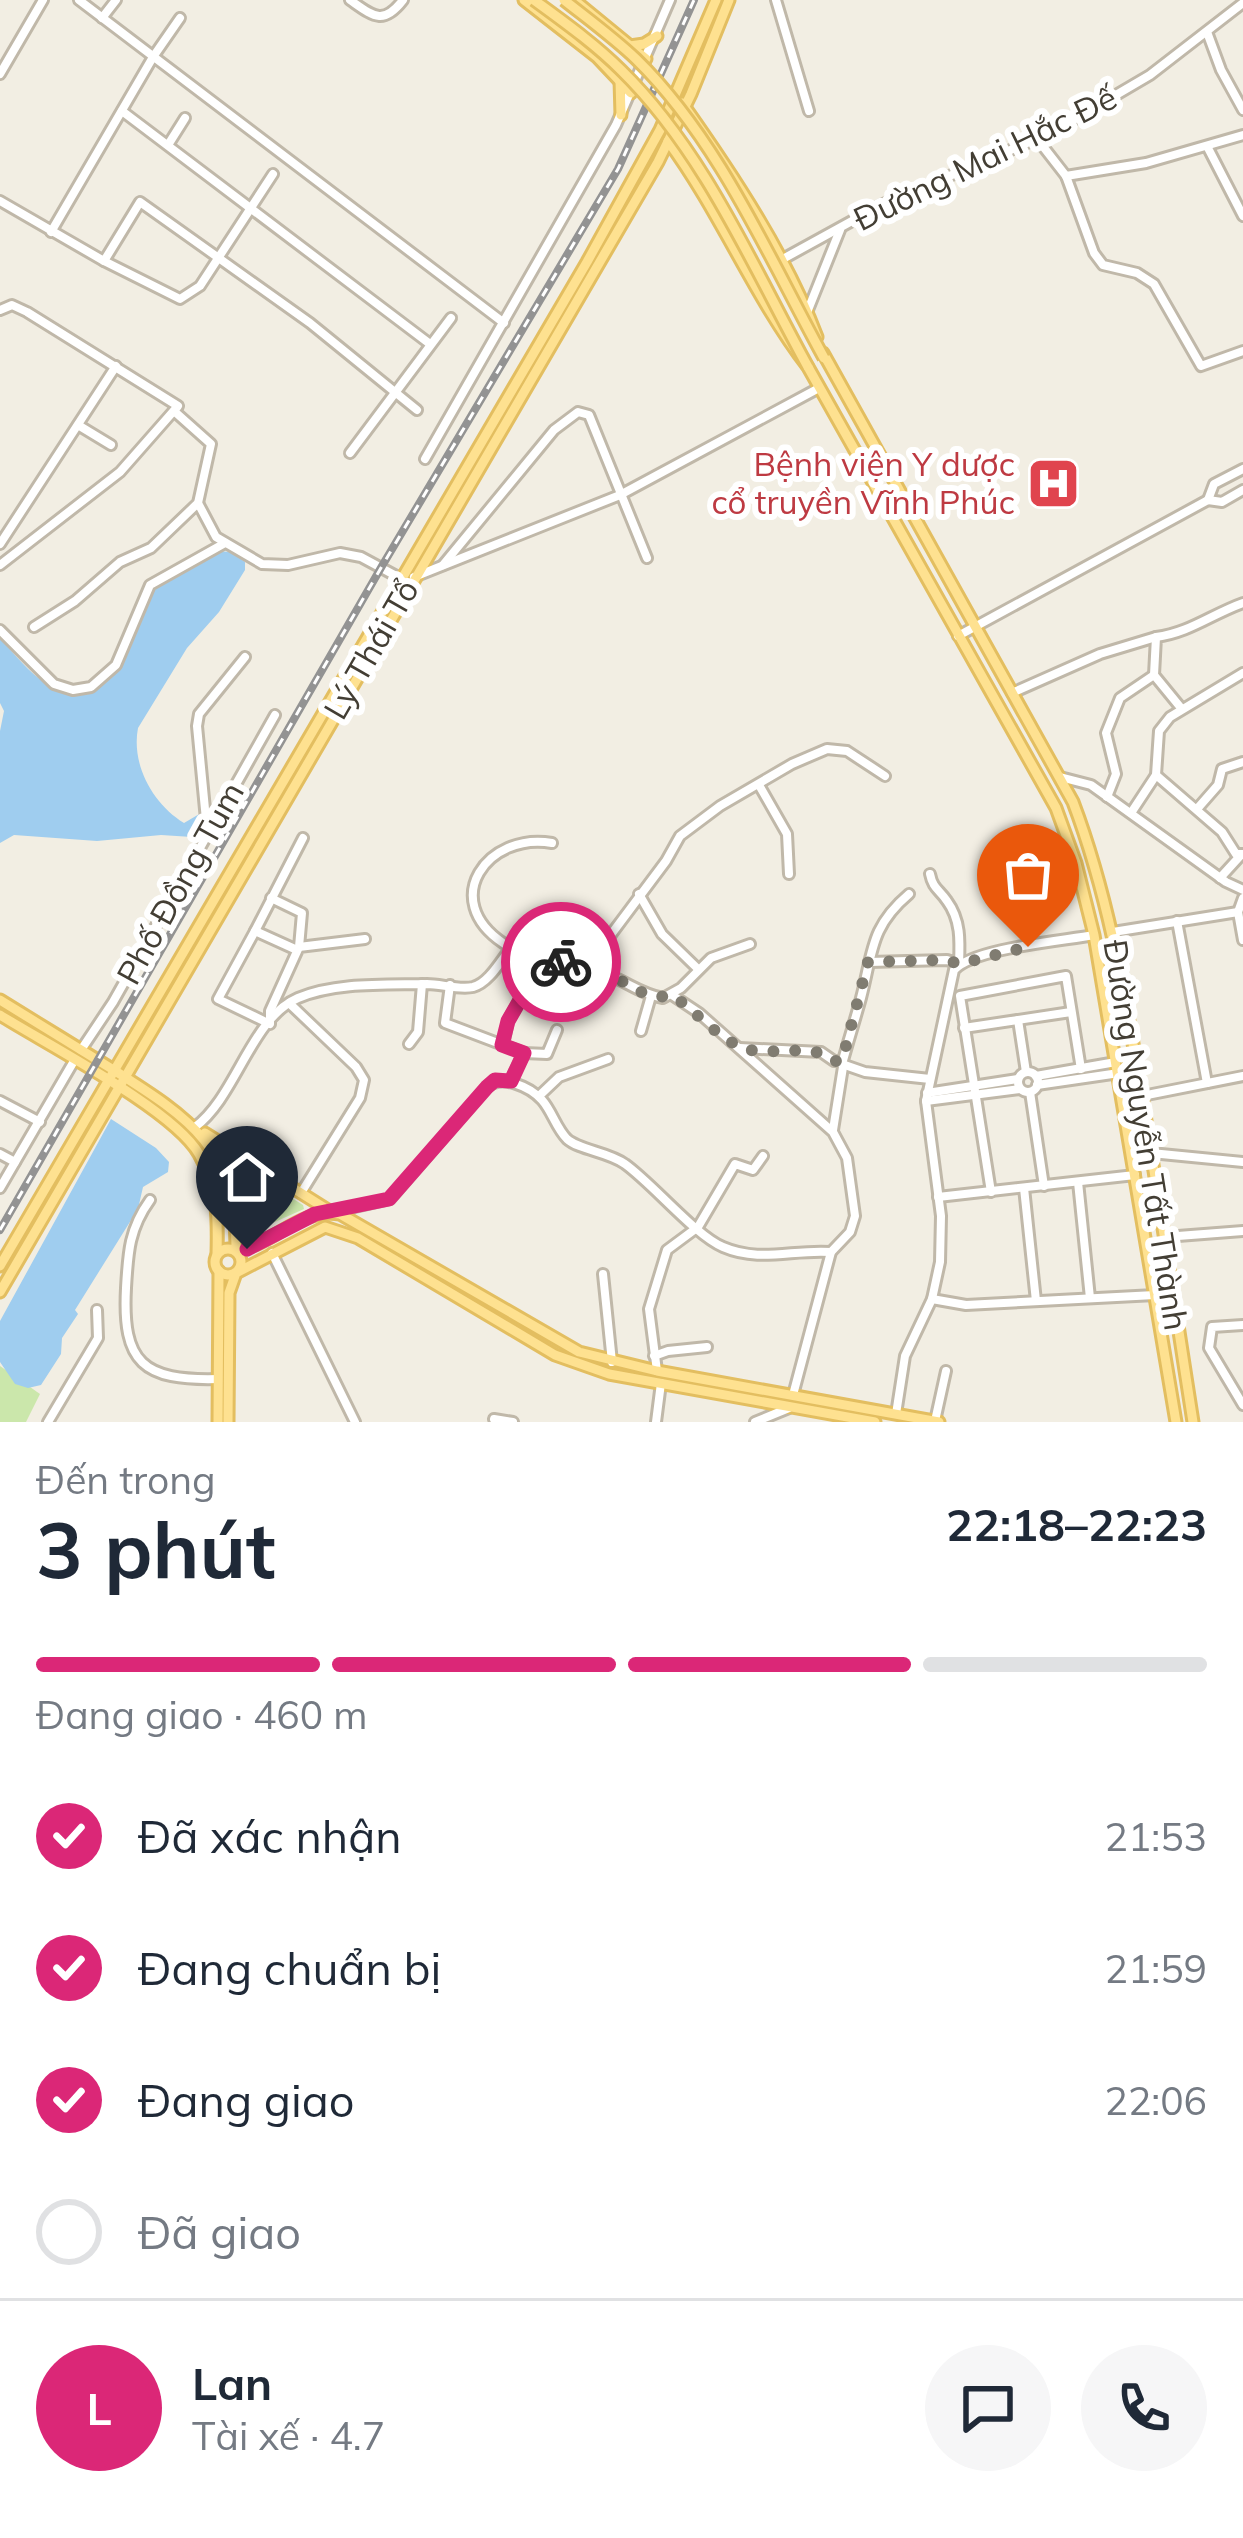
<!DOCTYPE html>
<html lang="vi">
<meta charset="utf-8">
<style>
:root{--surface:#fff;--page:#f6f6f7;--text:#1f2937;--muted:#747a83;--line:#e0e1e3;--accent:#db2777}
body{margin:0;font-family:Mulish,sans-serif;background:var(--page);color:var(--text);height:100vh;display:flex;flex-direction:column;font-size:45px;white-space:nowrap}
*{box-sizing:border-box;margin:0}
p{font-size:39px;color:var(--muted)}
.icon{flex:none;width:66px;height:66px;fill:none;stroke:currentColor;stroke-width:2;stroke-linecap:round;stroke-linejoin:round}
.map{position:relative;height:1422px;overflow:hidden}
.details{display:flex;flex-direction:column;background:var(--surface);flex:1}
.details>*{flex:none}
.pin{position:absolute;display:grid;place-items:center;width:102px;height:102px;color:#fff;margin:-123px -51px;border-radius:50% 50% 50% 0;rotate:-45deg;box-shadow:0 0 12px #0007}
.pin .icon{rotate:45deg}
.courier{position:absolute;display:grid;place-items:center;width:120px;height:120px;margin:-60px;border:9px solid #db2777;border-radius:50%;background:#fff;color:#222;box-shadow:0 3px 15px #0007}
.headline em{font-style:normal;font-weight:700}
.headline div{display:flex;flex-direction:column-reverse}
.headline{display:flex;align-items:center;justify-content:space-between;height:204px;padding:0 36px}
h1{font-size:78px;font-weight:700;line-height:90px}
.bar{display:grid;grid-template-columns:repeat(4,1fr);gap:18px 12px;align-content:center;height:144px;padding:0 36px}
.bar i{height:15px;border-radius:9px;background:var(--line)}
.bar .active{background:var(--accent)}
.bar p{grid-column:span 4}
.line{display:flex;align-items:center;gap:30px;padding:0 36px;border-top:3px solid var(--line)}
.line div{flex:1}
.round{display:grid;place-items:center;flex:none;width:126px;height:126px;border-radius:63px;background:var(--page)}
ol{padding:0 36px;list-style:none}
li{display:flex;align-items:center;gap:36px;height:132px}
li p{margin-inline-start:auto}
li .icon{padding:12px;border-radius:50%;background:var(--accent);color:#fff;stroke-width:4}
li:last-child{color:var(--muted)}
li i{width:66px;height:66px;border:6px solid var(--line);border-radius:50%}
.map>svg:first-child{display:block}
.green{fill:#cbe7ab}
.water{fill:#9fcdef}
.lines{fill:none;stroke-linecap:round;stroke-linejoin:round}
.minor-casing{stroke:#c0b8a9;stroke-width:14}
.major-casing{stroke:#e3be60;stroke-width:15}
.minor{stroke:#fff;stroke-width:8}
.major{stroke:#fee190;stroke-width:9}
.rail-casing{stroke:#939393;stroke-width:8}
.rail{stroke:#fff;stroke-width:3;stroke-dasharray:9;stroke-linecap:butt}
.major-bridge-casing{stroke:#e3be60;stroke-width:15;stroke-linecap:butt}
.major-bridge{stroke:#fee190;stroke-width:9}
.done{stroke:#807c71;stroke-width:12;stroke-dasharray:0 21.6}
.route{stroke:#db2777;stroke-width:15}
.labels{text-anchor:middle;stroke-width:12;stroke-linejoin:round;paint-order:stroke}
.street-label{font-size:33px;fill:#433e34;stroke:#fff}
.health-label{font-size:33px;fill:#be3a42;stroke:#fff;text-anchor:end}
</style>
<div class="map">
<svg width="1243" height="1422" viewBox="0 0 1243 1422">
<rect width="100%" height="100%" fill="#f2eee3"/>
<g class="green">
<path d="M229,1158L303,1205L304,1209L250,1233L245,1228Z"/>
<path d="M0,1366L40,1394L26,1422H0Z"/>
</g>
<g class="water">
<path d="M217,551L231,552L245,562V570L219,612L187,648L138,728C131,765 153,804 184,823L201,813L192,837L161,835L97,841L14,835L0,843V731L4,711L0,703V639C15,654 29,673 47,684C85,709 120,675 132,640C138,624 140,601 152,588C167,571 197,562 217,551Z"/>
<path d="M111,1119L156,1148L169,1162L168,1172L143,1187L138,1209L75,1310L78,1314L62,1338L61,1354L41,1385L28,1388L15,1384L0,1362V1321Z"/>
</g>
<g class="lines">
<defs>
<g id="minor">
<path d="M79,0L504,323"/>
<path d="M350,0C373,16 383,26 403,0"/>
<path d="M776,0L809,111"/>
<path d="M102,18L116,0"/>
<path d="M1207,32L1221,70L1243,110"/>
<path d="M0,74L43,0"/>
<path d="M122,111L430,344"/>
<path d="M1038,140L1066,176L1094,253L1103,265L1137,273L1154,284L1201,366L1243,351"/>
<path d="M168,145L185,118"/>
<path d="M1208,148L1243,216"/>
<path d="M1066,176L1146,163L1243,135"/>
<path d="M0,201L104,261L180,299L200,286L273,174"/>
<path d="M51,232L153,57L180,18"/>
<path d="M781,260L881,205L1053,132L1150,75L1243,3"/>
<path d="M104,261L140,202L310,323L417,410"/>
<path d="M0,310L12,305L27,312L178,406L120,472L0,565"/>
<path d="M808,310L840,230"/>
<path d="M78,425L111,445"/>
<path d="M350,453L451,318"/>
<path d="M425,459L616,125L670,0"/>
<path d="M1208,500L1214,484L1243,469"/>
<path d="M198,503L216,537L262,564L288,565L340,553L361,557L400,578"/>
<path d="M0,544L116,366"/>
<path d="M443,565L554,430L578,412L589,415L647,558"/>
<path d="M414,577L620,495L819,388"/>
<path d="M34,627L75,601L120,562L151,548L198,503L211,444L174,411"/>
<path d="M0,630L54,684L73,690L91,687L116,665L150,585L225,543"/>
<path d="M958,636L1208,500L1222,502L1243,490"/>
<path d="M1012,693L1100,654L1156,637"/>
<path d="M1181,708L1154,675L1156,637C1189,633 1212,614 1243,603"/>
<path d="M1156,775L1222,832L1236,854H1243"/>
<path d="M1060,777L1091,785L1226,882L1243,890"/>
<path d="M759,785L787,834L789,874"/>
<path d="M1107,797L1116,774L1106,733L1120,698L1154,675"/>
<path d="M1197,809L1218,785L1222,769L1243,762"/>
<path d="M1131,813L1156,775L1159,731L1170,717L1243,673"/>
<path d="M207,830L197,726L199,714L245,657"/>
<path d="M552,843C487,832 439,900 503,943C534,964 578,963 611,976C630,984 642,994 663,998L681,988L711,958L750,944"/>
<path d="M1220,878L1241,855"/>
<path d="M639,894L662,934L698,969"/>
<path d="M909,894C870,927 873,952 861,998C855,1020 848,1042 842,1064L865,1072L930,1079"/>
<path d="M271,898L302,913L299,947"/>
<path d="M1243,898L1238,912L1243,940"/>
<path d="M1177,921L1207,1083"/>
<path d="M255,931L303,838"/>
<path d="M1113,932L1238,912"/>
<path d="M297,950L255,931L218,999L270,1024V1011L299,947L365,939"/>
<path d="M869,962L947,960L959,964C960,941 961,920 947,901C939,889 933,889 930,874"/>
<path d="M586,968L666,861L680,836L720,806L792,764L827,749L847,751L885,776"/>
<path d="M450,985L445,1023L503,1045"/>
<path d="M672,995L699,1013L833,1132L847,1158L855,1216L850,1232L831,1252L793,1395"/>
<path d="M289,1003L356,1067L364,1080L360,1098L301,1193"/>
<path d="M1018,1020L1026,1072"/>
<path d="M964,1028L1071,1012"/>
<path d="M641,1031L651,996"/>
<path d="M409,1044L418,1032L422,984"/>
<path d="M740,1048L821,1052L834,1061H842"/>
<path d="M81,1050L113,1002L275,715"/>
<path d="M524,1053L547,1054L557,1030"/>
<circle cx="1028" cy="1082" r="10"/>
<path d="M1036,1076L1116,1062"/>
<path d="M511,1080L524,1053L503,1045L508,1021L543,958"/>
<path d="M1037,1085L1119,1073"/>
<path d="M1030,1092L1044,1186"/>
<path d="M927,1093L1018,1079"/>
<path d="M539,1096L559,1077L608,1059"/>
<path d="M1142,1096L1243,1076"/>
<path d="M0,1101L40,1122"/>
<path d="M926,1101L1020,1089"/>
<path d="M195,1127C236,1097 251,1018 298,998C336,982 386,985 427,984C441,984 459,990 473,987C489,983 501,960 511,948"/>
<path d="M833,1130L843,1067"/>
<path d="M1151,1153L1243,1162"/>
<path d="M0,1154L15,1162"/>
<path d="M1078,1182L1090,1298"/>
<path d="M0,1188L74,1061"/>
<path d="M1024,1188L1036,1301"/>
<path d="M991,1192L960,996L1066,976L1081,1069"/>
<path d="M938,1197L1135,1175"/>
<path d="M150,1200C129,1229 128,1253 126,1288C122,1363 143,1381 218,1379"/>
<path d="M333,1212L390,1199L487,1087C502,1074 530,1087 542,1100C552,1111 556,1128 567,1139C579,1150 609,1152 625,1164C653,1184 696,1236 723,1247C760,1263 793,1249 831,1252"/>
<path d="M1165,1237L1243,1231"/>
<path d="M272,1253L355,1422"/>
<path d="M603,1274L612,1362"/>
<path d="M932,1299L966,1305L1155,1295"/>
<path d="M1243,1325L1212,1327L1209,1348L1243,1405"/>
<path d="M654,1356L668,1351L707,1347"/>
<path d="M657,1371L649,1309L667,1250L698,1227L735,1164L753,1170L763,1156"/>
<path d="M896,1414L905,1356L932,1299L940,1262L941,1216L926,1101L954,970C974,948 1062,941 1094,935"/>
<path d="M494,1419L513,1422"/>
<path d="M935,1421L946,1371"/>
<path d="M48,1422L98,1338L97,1310"/>
<path d="M656,1422L661,1383"/>
<path d="M755,1422L789,1408"/>
</g>
<g id="major">
<path d="M524,0L597,57L631,93"/>
<path d="M574,0L646,59"/>
<path d="M630,46L644,44L657,36"/>
<path d="M620,80L621,115"/>
<path d="M682,103C733,175 786,255 817,337"/>
<path d="M668,141C721,213 754,297 808,367L1056,808L1076,863L1094,935L1176,1422"/>
<path d="M823,353L1073,802C1107,892 1123,984 1139,1078C1158,1192 1175,1307 1193,1422"/>
<path d="M0,1000C37,1023 75,1046 112,1069C191,1119 237,1148 236,1250C273,1246 300,1207 340,1214L579,1352L657,1371L939,1422"/>
<path d="M0,1015C48,1045 174,1110 199,1154C218,1187 218,1217 217,1254"/>
<path d="M205,1133L328,1210"/>
<circle cx="228" cy="1262" r="13"/>
<path d="M0,1266L587,262L660,130L716,0"/>
<path d="M0,1292L658,162L691,94L729,0"/>
<path d="M218,1422L219,1271"/>
<path d="M228,1422L229,1293L236,1273L325,1227L358,1238L555,1355L609,1374L875,1422"/>
</g>
</defs>
<use href="#minor" class="minor-casing"/>
<use href="#major" class="major-casing"/>
<use href="#minor" class="minor"/>
<use href="#major" class="major"/>
<defs>
<path id="rail" d="M0,1230L382,566L618,169L694,0"/>
</defs>
<use href="#rail" class="rail-casing"/>
<use href="#rail" class="rail"/>
<defs>
<g id="major-bridge">
<path d="M534,0C564,22 595,44 621,70C704,151 753,267 808,367"/>
<path d="M564,0C588,19 614,38 636,59C719,140 769,258 824,358"/>
</g>
</defs>
<use href="#major-bridge" class="major-bridge-casing"/>
<use href="#major-bridge" class="major-bridge"/>
</g>
<g class="lines">
<path class="done" d="M561,962C579,966 603,970 618,979C636,989 651,1001 672,995C696,1011 723,1044 750,1050C774,1055 817,1043 834,1061H842L868,962L947,960L959,964L1028,947"/>
<path class="route" d="M247,1249L315,1214L389,1199L487,1087L495,1080L511,1081L524,1053L502,1045L508,1021L544,958L561,962"/>
</g>
<defs>
<symbol id="hospital-square" viewBox="-11 -11 22 22"><rect x="-9" y="-9" width="18" height="18" rx="4" fill="#e0444e" stroke="#fff"/><path d="M-5-5h3v3.5h4V-5h3V5h-3V1.5h-4V5h-3Z" fill="#fff"/></symbol>
</defs>
<g fill-rule="evenodd">
<use href="#hospital-square" x="1024" y="454" width="59" height="59"/>
</g>
<g class="labels">
<g class="street-label">
<text transform="translate(985 158) rotate(-26)" y="12">Đường Mai Hắc Đế</text>
<text transform="translate(371 649) rotate(-60)" y="12">Lý Thái Tổ</text>
<text transform="translate(180 883) rotate(-61)" y="12">Phố Đồng Tum</text>
<text transform="translate(1146 1135) rotate(81)" y="12">Đường Nguyễn Tất Thành</text>
</g>
<g class="health-label">
<text x="1015" y="476">Bệnh viện Y dược<tspan x="1015" dy="38">cổ truyền Vĩnh Phúc</tspan></text>
</g>
</g>
</svg>
<div class="pin" style="left:1028px;top:947px;background:#ea580c"><svg class="icon" aria-label="bag" viewBox="0 0 24 24"><path d="M5 8h14l-1 12H6zM9 8a3 3 0 0 1 6 0"/></svg></div>
<div class="pin" style="left:247px;top:1249px;background:#1f2937"><svg class="icon" aria-label="home" viewBox="0 0 24 24"><path d="M3 11l9-7 9 7M6 9v11h12V9"/></svg></div>
<div class="courier" style="left:561px;top:962px"><svg class="icon" aria-label="bike" viewBox="0 0 24 24"><circle cx="6" cy="16" r="4"/><circle cx="18" cy="16" r="4"/><path d="M6 16l4-8h5l3 8M10 8l3 8H6M13 5h3"/></svg></div>
</div>
<section class="details">
<div class="headline"><div><h1>3 phút</h1><p>Đến trong</p></div><em>22:18–22:23</em></div>
<div class="bar"><i class="active"></i><i class="active"></i><i class="active"></i><i></i><p>Đang giao · 460 m</p></div>
<ol>
<li><svg class="icon" aria-label="check" viewBox="0 0 24 24"><path d="M5 12l5 5 9-10"/></svg>Đã xác nhận<p>21:53</p></li>
<li><svg class="icon" aria-label="check" viewBox="0 0 24 24"><path d="M5 12l5 5 9-10"/></svg>Đang chuẩn bị<p>21:59</p></li>
<li><svg class="icon" aria-label="check" viewBox="0 0 24 24"><path d="M5 12l5 5 9-10"/></svg>Đang giao<p>22:06</p></li>
<li><i></i>Đã giao</li>
</ol>
<div class="line" style="height:216px"><b class="round" style="background:var(--accent);color:#fff">L</b><div><b>Lan</b><p>Tài xế · 4.7</p></div><a class="round"><svg class="icon" aria-label="chat" viewBox="0 0 24 24"><path d="M4 5h16v11H9l-5 4z"/></svg></a><a class="round"><svg class="icon" aria-label="phone" viewBox="0 0 24 24"><path d="M5 4h4l2 5-3 2q2 4 5 5l2-3 5 2v4C11 20 4 13 5 4z"/></svg></a></div>
</section>
